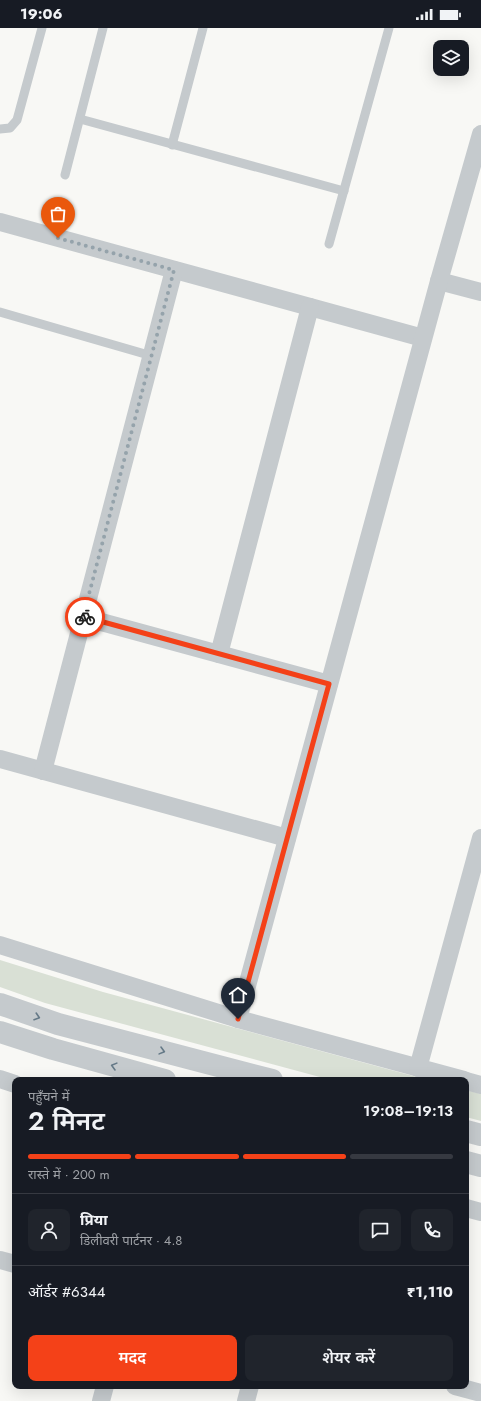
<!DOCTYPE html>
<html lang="hi">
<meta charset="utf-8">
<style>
:root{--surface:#171b24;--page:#20242c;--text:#f1f3f6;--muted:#9ea1a6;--line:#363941;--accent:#f44118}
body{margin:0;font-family:Jost,"Noto Sans Devanagari",sans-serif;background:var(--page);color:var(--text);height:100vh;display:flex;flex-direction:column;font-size:15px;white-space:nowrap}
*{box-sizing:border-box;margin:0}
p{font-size:13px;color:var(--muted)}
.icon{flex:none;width:22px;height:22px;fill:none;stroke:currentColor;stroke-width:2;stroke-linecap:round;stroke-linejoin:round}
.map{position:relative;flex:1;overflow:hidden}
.details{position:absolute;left:12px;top:1049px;width:457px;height:312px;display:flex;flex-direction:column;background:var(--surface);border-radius:8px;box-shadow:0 4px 16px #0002}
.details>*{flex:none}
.tools{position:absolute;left:433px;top:12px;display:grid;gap:8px}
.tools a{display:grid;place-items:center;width:36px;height:36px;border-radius:8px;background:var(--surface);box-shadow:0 4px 16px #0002;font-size:20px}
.pin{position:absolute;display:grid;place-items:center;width:34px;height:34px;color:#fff;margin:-41px -17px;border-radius:50% 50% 50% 0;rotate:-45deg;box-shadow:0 0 4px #0007}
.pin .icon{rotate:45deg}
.courier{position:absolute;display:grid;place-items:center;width:40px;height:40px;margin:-20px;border:3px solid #f44118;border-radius:50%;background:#fff;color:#222;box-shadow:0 1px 5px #0007}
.head em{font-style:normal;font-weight:600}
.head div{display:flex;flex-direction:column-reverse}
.head{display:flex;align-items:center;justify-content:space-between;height:68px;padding:0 16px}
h1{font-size:26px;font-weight:600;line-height:30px}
.bar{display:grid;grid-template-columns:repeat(4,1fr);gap:6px 4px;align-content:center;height:48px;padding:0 16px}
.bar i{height:5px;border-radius:3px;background:var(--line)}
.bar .on{background:var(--accent)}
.bar p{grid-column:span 4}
.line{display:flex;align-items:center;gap:10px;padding:0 16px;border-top:1px solid var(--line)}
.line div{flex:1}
.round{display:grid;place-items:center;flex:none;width:42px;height:42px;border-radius:8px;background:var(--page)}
.primary-button{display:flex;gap:8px;margin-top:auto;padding:8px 16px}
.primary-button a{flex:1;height:46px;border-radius:8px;background:var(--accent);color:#fff;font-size:16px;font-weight:600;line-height:46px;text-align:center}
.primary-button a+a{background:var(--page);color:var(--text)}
.status{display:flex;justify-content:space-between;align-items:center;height:28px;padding:0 20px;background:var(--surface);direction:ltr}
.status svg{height:11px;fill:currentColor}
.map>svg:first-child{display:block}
.green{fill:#d9e0d5}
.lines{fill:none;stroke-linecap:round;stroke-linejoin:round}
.service{stroke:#c5cacd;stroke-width:9}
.minor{stroke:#c5cacd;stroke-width:18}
.tertiary{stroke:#c5cacd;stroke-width:22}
.oneway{stroke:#657987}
.done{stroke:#95a3ab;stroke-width:4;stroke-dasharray:0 7.2}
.route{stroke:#f44118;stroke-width:5}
</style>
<div class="status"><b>19:06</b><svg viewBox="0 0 49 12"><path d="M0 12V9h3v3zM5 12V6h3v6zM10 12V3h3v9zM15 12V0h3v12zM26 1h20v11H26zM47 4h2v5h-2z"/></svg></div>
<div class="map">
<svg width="481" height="1373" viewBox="0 0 481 1373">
<rect width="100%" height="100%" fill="#f8f8f5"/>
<g class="green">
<path d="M0,932L103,964L428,1052H331L45,975L0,959Z"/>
<path d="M466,1062L481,1066V1093L466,1089Z"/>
</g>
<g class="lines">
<g class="service">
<path d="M80,91L344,163"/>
<path d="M0,101L10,100L17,92L42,0"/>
<path d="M172,117L203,0"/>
<path d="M65,147L103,0"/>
<path d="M329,216L389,0"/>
<path d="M0,284L152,328"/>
</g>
<g class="minor">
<path d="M0,194L423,310"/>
<path d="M439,253L481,264"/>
<path d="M83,589L329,656"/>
<path d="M219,626L310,279"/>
<path d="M0,731L287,810"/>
<path d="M43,743L174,242"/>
<path d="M0,917L238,991L464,1052"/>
<path d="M238,991L439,253L481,106"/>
<path d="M418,1040L481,810"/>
<path d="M0,1051L15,1056"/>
<path d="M466,1053L481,1057"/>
<path d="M466,1180L481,1184"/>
<path d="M0,1232L15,1236"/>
<path d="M455,1358L481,1365"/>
<path d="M101,1373L105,1358"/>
<path d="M246,1373L250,1358"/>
</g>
<g class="tertiary">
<path d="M0,976L58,996L272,1052"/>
<path d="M0,1004L53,1021L165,1052"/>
<path d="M466,1103L481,1107"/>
<path d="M466,1134L481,1138"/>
</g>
</g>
<defs><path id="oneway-chevron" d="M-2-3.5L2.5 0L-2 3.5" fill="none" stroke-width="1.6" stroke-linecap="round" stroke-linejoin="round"/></defs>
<g class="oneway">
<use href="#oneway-chevron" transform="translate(37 989) rotate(18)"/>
<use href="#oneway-chevron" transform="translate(162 1023) rotate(15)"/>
<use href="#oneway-chevron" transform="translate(114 1038) rotate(-165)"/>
</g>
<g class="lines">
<path class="done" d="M58,210L174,242L83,589H85"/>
<path class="route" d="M85,589L329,656L238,991"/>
</g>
</svg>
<div class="tools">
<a><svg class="icon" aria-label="layers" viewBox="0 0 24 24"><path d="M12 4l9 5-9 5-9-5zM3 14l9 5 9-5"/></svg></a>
</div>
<div class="pin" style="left:58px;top:210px;background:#ea580c"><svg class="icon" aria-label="bag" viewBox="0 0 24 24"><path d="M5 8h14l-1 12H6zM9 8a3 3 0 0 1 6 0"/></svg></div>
<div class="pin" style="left:238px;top:991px;background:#1f2937"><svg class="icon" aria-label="home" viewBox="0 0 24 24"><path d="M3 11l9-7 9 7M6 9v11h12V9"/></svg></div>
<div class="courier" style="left:85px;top:589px"><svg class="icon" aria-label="bike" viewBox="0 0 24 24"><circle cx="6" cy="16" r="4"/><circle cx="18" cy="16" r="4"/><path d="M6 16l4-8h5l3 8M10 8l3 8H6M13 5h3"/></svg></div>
<section class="details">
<div class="head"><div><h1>2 मिनट</h1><p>पहुँचने में</p></div><em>19:08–19:13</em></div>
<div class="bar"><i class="on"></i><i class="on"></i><i class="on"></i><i></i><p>रास्ते में · 200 m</p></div>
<div class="line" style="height:72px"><a class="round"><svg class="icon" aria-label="person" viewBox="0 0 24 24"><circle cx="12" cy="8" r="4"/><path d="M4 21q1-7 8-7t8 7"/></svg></a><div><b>प्रिया</b><p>डिलीवरी पार्टनर · 4.8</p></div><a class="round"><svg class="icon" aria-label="chat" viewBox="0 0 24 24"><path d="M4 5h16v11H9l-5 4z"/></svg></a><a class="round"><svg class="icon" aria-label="phone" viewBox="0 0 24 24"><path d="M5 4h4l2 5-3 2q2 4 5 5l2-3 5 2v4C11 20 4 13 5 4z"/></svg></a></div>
<div class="line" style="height:52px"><div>ऑर्डर #6344</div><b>₹1,110</b></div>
<div class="primary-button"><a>मदद</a><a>शेयर करें</a></div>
</section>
</div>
